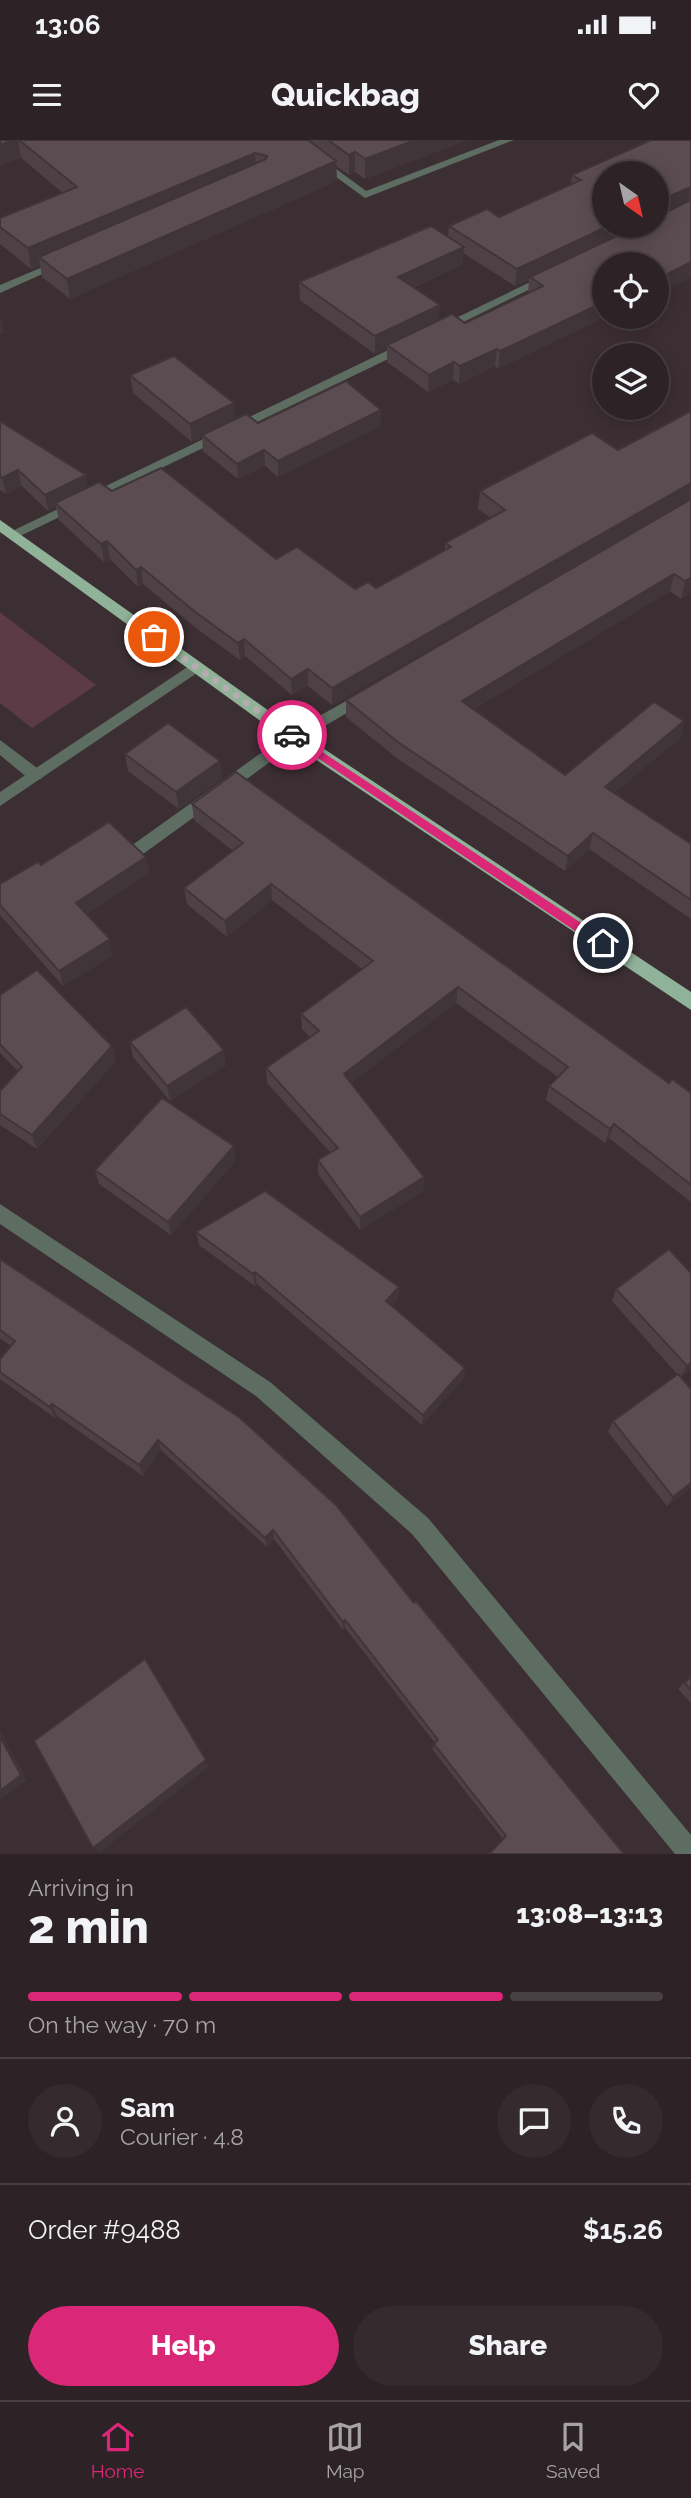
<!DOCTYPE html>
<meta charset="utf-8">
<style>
:root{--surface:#2d2326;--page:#352b2e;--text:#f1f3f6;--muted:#a7a4a7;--line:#484043;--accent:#db2777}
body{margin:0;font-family:Raleway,sans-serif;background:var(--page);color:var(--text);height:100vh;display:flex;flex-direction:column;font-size:26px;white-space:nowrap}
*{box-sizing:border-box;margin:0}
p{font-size:23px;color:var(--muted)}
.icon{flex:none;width:38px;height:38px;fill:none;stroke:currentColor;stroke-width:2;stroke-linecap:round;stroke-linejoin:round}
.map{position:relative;height:1714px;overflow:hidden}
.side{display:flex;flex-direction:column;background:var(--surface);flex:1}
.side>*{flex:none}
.needle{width:46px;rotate:146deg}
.controls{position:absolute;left:592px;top:21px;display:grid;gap:14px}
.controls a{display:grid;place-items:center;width:77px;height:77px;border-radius:50%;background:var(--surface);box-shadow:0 4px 18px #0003,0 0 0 2px var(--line);font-size:35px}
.pin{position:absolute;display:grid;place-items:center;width:60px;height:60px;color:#fff;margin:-30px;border:4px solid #fff;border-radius:50%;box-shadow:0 2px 7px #0007}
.courier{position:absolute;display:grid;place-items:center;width:70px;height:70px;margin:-35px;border:5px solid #db2777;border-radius:50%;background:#fff;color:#222;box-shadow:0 2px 9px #0007}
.head em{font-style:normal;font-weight:800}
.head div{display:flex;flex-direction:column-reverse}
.head{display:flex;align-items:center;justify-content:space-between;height:119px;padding:0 28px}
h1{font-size:46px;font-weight:800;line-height:52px}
.bar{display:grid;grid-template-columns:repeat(4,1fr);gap:10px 7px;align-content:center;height:84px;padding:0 28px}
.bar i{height:9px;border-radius:5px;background:var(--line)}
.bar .selected{background:var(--accent)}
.bar p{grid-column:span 4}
.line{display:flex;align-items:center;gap:18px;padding:0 28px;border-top:2px solid var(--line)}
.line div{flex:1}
.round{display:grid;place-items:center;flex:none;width:74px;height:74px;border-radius:37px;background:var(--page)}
.cta{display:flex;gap:14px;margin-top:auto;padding:14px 28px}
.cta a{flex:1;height:80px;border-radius:42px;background:var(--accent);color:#fff;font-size:28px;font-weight:800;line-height:80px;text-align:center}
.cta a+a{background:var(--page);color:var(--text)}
.status{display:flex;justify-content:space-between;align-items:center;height:49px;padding:0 35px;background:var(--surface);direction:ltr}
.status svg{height:19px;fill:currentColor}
header{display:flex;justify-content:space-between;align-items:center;height:91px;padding:0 28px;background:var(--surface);font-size:32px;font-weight:800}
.tab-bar{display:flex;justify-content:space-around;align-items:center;height:98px;border-top:2px solid var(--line);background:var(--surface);font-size:19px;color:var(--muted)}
.tab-bar a{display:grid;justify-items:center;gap:4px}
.tab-bar .selected{color:var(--accent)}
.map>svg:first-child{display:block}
.green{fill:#5c3b46}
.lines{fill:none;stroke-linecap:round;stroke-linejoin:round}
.service{fill:#5e6d62;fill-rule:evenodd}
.minor{fill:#5e6d62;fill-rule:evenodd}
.tertiary{fill:#5e6d62;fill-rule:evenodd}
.trunk{fill:#8fb299;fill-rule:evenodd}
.wall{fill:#4e4146;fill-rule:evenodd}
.shaded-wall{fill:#403539}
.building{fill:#5b4c51;stroke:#403539;stroke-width:2}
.route{fill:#db2777}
.done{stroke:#b6acaf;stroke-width:7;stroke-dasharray:0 12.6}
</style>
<div class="status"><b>13:06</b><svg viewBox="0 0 49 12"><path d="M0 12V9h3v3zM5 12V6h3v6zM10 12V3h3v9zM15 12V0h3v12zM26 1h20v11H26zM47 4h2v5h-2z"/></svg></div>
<header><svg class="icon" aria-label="menu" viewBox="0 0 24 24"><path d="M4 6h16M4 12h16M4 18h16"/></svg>Quickbag<svg class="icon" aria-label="heart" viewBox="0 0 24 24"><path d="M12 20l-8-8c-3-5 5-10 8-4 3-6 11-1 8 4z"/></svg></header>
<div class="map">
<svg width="691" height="1714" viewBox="0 0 691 1714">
<rect width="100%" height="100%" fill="#3c2f33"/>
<path class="green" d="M0,472L2,474L96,545L32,588L0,563Z"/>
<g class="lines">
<g class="service">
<path d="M285,0H297L366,51L499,0H514L365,58Z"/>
<path d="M57,121L67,123L0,153V145Z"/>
<path d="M0,600L41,631L43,635L41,639H29L0,615Z"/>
</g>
<g class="minor">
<path d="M545,135L555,137L443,192L433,189Z"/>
<path d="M407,201L413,205L411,208L18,397L13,399L6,394Z"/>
<path d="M195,522L200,523L202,527L200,531L0,666V652Z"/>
<path d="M364,551L372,556L369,560L299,601L143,714H131L129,710L131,706L289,593Z"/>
</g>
<path class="tertiary" d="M0,1064L270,1242L428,1378L691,1695V1714H675L412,1394L256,1256L0,1084Z"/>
<path class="trunk" d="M0,380L300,593L691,852V870L288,601L0,392Z"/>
</g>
<g class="wall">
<path d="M0,0H467L365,39L355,32L349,35L336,26L337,41L70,159L42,137L40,125L31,129L0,104V78L63,53Z"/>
<path d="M691,0V138L656,124L498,229L495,226L459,244L453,240L428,252L387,222V208L375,214L300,160L299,142L448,97L449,86L499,77L571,44L572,35ZM656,33V86H604ZM463,113L515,146L529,140L528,153L465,183L439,180L413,148L463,124Z"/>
<path d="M130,235L236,279L258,283L381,270V286L278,337L265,326L238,339L203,311L202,297L192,302L133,253Z"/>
<path d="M691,271V359L332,565L308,546L292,555L245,516L240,520L196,488L143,444L138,447L110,419L104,422L59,380L56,367L48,371L22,346L6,354L0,350V281L88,348L112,351L276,419L355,449L376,448L445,411V403L491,378L478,369L480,351L618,310Z"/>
<path d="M691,359V452L681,459L670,451L474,569L565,635L684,581L680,598L614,653L691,704V779L589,709L565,731L398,619L346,577V560Z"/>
<path d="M125,614L220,621L222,638L179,669L128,631Z"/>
<path d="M192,664L669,943L691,953V1062L609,998L605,1003L546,960L549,946L558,937L456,863L351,943L424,1037L423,1051L360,1090L318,1034V1020L330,1012L267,943L266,928L310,897L302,889L301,874L362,829L272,760L227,797L187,764L184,748L233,711L194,680Z"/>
<path d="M146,717L149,733L87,774L113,815L63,846L0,775V744L41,725Z"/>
<path d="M0,855L112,906L116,921L37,1009L0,985V951L18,931L0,913Z"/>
<path d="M130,902L226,925L170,961L133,917Z"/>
<path d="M236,1020L171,1095L99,1044L95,1030Z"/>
<path d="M196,1092L399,1147L398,1159L392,1166L465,1228L463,1239L422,1285L257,1144L255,1146L199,1105Z"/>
<path d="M0,1119L414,1463L624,1714L503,1699L432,1609L435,1603L345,1488L343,1490L274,1399L267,1407L161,1310L143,1336L57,1276L55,1278L0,1239V1219L11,1206L0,1198Z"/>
<path d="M616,1149L691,1229L681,1237L691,1249V1347L667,1366L608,1292L613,1281L677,1234L612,1161Z"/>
<path d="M691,1535V1563L678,1549Z"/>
</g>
<g class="shaded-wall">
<path d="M13,0H18L21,18L0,26V5Z"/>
<path d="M415,0H467L365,39V19Z"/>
<path d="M355,12V32L349,35V15Z"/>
<path d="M255,13L256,33L39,117L40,125L31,129L28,108Z"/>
<path d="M336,21L337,41L70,159L67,139Z"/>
<path d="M691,47L690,64L656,78V67L658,61Z"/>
<path d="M608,86H641L530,137L529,140L515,146L517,129Z"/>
<path d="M464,107L463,124L397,155L398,137Z"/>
<path d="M691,122V138L656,155V140Z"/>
<path d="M604,162V177H606L498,229L500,211Z"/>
<path d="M440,165L439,183L387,205V208L375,214V196Z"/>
<path d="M1,177L4,193L0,195V178Z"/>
<path d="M497,209L495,226L459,244L460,226Z"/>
<path d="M454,222L453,240L428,252L429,235Z"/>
<path d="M234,263L236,281L202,295V297L192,302L190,284Z"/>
<path d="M381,270V286L278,337V321Z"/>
<path d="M264,310L265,326L238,339L237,324Z"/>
<path d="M18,330L22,346L6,354L2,338Z"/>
<path d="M86,335L89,351L55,363L56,367L48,371L45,355Z"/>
<path d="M691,343L690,359L332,565V548Z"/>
<path d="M107,401L110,419L104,422L101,404Z"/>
<path d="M141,427L143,444L138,447L136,430Z"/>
<path d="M674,434L670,451L460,577L462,561Z"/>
<path d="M691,438V452L681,459L685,441Z"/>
<path d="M244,499L245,516L240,520L238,503Z"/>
<path d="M308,529V546L292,555L291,539Z"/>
<path d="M684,581L680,598L602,663L605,647Z"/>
<path d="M220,621L222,638L179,669L176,652Z"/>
<path d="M593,693L589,709L565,731L568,716Z"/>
<path d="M146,717L149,733L80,779L76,763Z"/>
<path d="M271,744L272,760L227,797L225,781Z"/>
<path d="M110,799L113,815L63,846L59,831Z"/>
<path d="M458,847L456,863L344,949V934Z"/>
<path d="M112,906L116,921L37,1009L32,995Z"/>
<path d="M224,910L226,925L170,961L167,946Z"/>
<path d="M614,984L609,998L605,1003L610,989Z"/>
<path d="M234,1006L236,1020L171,1095L168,1082Z"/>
<path d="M424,1037L423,1051L360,1090V1077Z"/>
<path d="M255,1132L257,1144L255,1146L253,1134Z"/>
<path d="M399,1147L398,1159L385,1173L386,1161Z"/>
<path d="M691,1223V1229L680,1237L687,1226Z"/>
<path d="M465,1228L463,1239L422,1285L423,1275Z"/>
<path d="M52,1264L57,1276L55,1278L50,1267Z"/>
<path d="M158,1300L161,1310L143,1336L139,1325Z"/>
<path d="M691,1343V1347L667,1366L673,1357Z"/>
<path d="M273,1390L274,1399L267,1407L265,1398Z"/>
<path d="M345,1480V1488L343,1490V1482Z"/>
<path d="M145,1519L209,1627L100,1712L93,1708Z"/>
<path d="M0,1590L27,1640L0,1660Z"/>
</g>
<g class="building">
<path d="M0,0H13L0,5Z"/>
<path d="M19,0H308L336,21L67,139L39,117L266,19L267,16L255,13L28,108L0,87V78L77,47Z"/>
<path d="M328,0H415L365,19L355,12L349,15Z"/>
<path d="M651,0H691V47L658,61L656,66V33H604V86H608L517,129L449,86L487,69L499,77L581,40L572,35Z"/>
<path d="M691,60V122L656,140V124H604V162L500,211L497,209L460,226L454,222L429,235L387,205L452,174L465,183L543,146L530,137L638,86H656V77Z"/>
<path d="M431,86L464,107L398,137L440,165L375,196L299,142Z"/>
<path d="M174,216L234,263L190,284L130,235Z"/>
<path d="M346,241L381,270L278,321L264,310L237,324L202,295L246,274L258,283Z"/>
<path d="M691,271V343L332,548L308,529L291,539L244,499L238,503L194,471L141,427L136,430L107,401L101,404L55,363L99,342L112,351L161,328L276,419L297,407L355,449L368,442L376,448L451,407L445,403L505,370L480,351L592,293L618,310Z"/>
<path d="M0,281L86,335L45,355L18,330L2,338L0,336Z"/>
<path d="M691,359V438L685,441L674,434L462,561L565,635L654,562L684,581L605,647L691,704V760L593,693L568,716L399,603L346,560Z"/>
<path d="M168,583L220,621L176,652L125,614Z"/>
<path d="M236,632L669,943L672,939L691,953V1045L614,984L610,989L549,946L568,927L458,847L344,934L424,1037L360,1077L318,1020L338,1008L266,928L319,891L301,874L373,821L271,744L225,781L184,748L243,703L192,664Z"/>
<path d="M109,682L146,717L76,763L110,799L59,831L0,765V744L38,722L41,725Z"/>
<path d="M37,830L112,906L32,995L0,974V951L22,927L0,904V855Z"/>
<path d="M186,867L224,910L167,946L130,902Z"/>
<path d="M162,958L234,1006L168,1082L95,1030Z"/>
<path d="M265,1051L399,1147L386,1161L465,1228L423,1275L255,1132L253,1134L196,1092Z"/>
<path d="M669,1109L691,1133V1223L687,1226L616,1149Z"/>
<path d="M0,1119L240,1278L336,1365L414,1463L416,1461L624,1714H489L506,1696L434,1604L438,1600L345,1480L343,1482L273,1390L265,1398L158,1300L139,1325L52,1264L50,1267L0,1232V1219L15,1201L0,1190Z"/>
<path d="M678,1234L691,1249V1343L673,1357L613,1281Z"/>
<path d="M145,1519L206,1620L93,1708L34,1601Z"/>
<path d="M691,1536V1550L685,1543Z"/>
<path d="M0,1597L21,1635L0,1651Z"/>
</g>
<path class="route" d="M292,592L607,800V807H599L288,598L287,595Z"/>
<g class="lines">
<path class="done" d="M154,497L292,595"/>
</g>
</svg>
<div class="controls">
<a><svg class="needle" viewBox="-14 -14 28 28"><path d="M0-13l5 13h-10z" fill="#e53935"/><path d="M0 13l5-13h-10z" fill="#a7a4a7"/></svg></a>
<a><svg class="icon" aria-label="locate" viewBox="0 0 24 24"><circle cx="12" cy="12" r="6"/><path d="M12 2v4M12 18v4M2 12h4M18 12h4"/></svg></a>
<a><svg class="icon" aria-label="layers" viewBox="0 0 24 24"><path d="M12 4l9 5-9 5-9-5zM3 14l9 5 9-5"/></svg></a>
</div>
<div class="pin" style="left:154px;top:497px;background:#ea580c"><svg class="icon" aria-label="bag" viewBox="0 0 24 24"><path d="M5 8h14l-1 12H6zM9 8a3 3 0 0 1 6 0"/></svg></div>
<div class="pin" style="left:603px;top:803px;background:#1f2937"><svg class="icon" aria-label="home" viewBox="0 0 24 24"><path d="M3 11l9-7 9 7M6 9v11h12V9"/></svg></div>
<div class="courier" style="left:292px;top:595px"><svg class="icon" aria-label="car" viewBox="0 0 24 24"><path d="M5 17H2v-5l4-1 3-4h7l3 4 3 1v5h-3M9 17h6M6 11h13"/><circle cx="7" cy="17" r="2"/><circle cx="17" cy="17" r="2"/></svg></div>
</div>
<section class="side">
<div class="head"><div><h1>2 min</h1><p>Arriving in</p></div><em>13:08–13:13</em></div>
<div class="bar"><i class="selected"></i><i class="selected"></i><i class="selected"></i><i></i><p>On the way · 70 m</p></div>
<div class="line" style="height:126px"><a class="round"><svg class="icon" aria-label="person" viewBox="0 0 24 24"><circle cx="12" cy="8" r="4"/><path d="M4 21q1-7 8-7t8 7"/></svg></a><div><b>Sam</b><p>Courier · 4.8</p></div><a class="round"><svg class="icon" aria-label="chat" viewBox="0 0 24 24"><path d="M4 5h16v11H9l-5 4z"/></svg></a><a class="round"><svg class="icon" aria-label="phone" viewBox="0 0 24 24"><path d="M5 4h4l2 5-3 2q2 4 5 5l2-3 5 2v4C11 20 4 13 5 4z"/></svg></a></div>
<div class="line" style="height:91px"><div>Order #9488</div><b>$15.26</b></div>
<div class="cta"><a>Help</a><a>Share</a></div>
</section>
<nav class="tab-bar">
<a class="selected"><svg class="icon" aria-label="home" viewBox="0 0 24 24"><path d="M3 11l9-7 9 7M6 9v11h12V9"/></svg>Home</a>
<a><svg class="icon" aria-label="map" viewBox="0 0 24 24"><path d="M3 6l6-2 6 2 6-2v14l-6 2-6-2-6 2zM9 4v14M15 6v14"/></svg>Map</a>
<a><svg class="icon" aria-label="saved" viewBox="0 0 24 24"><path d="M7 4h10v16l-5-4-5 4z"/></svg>Saved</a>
</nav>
